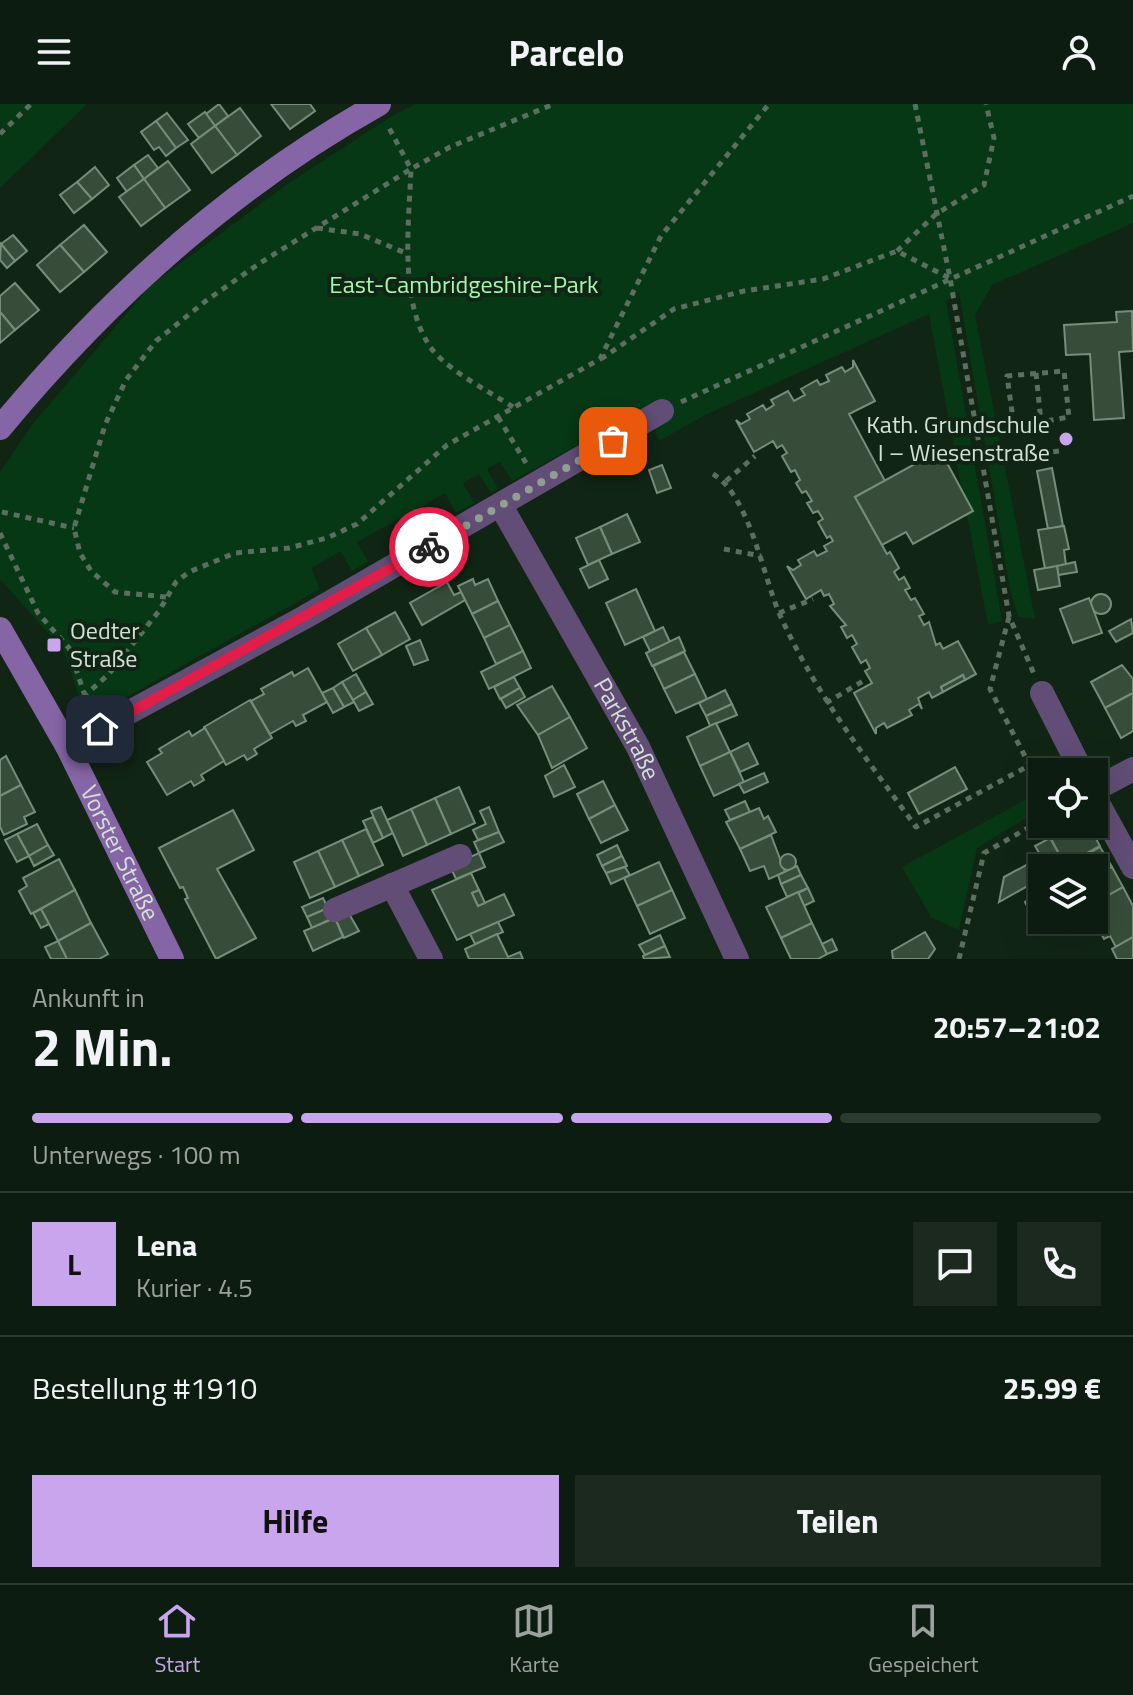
<!DOCTYPE html>
<html lang="de">
<meta charset="utf-8">
<style>
:root{--surface:#0d1c10;--page:#1b291e;--text:#f1f3f6;--muted:#9aa19f;--line:#2d3a30;--accent:#c9a5ee}
body{margin:0;font-family:"Titillium Web",sans-serif;background:var(--page);color:var(--text);height:100vh;display:flex;flex-direction:column;font-size:30px;white-space:nowrap}
*{box-sizing:border-box;margin:0}
p{font-size:26px;color:var(--muted)}
.icon{flex:none;width:44px;height:44px;fill:none;stroke:currentColor;stroke-width:2;stroke-linecap:round;stroke-linejoin:round}
.map{position:relative;height:855px;overflow:hidden}
.drawer{display:flex;flex-direction:column;background:var(--surface);flex:1}
.drawer>*{flex:none}
.controls{position:absolute;left:1028px;top:654px;display:grid;gap:16px}
.controls a{display:grid;place-items:center;width:80px;height:80px;border-radius:0px;background:var(--surface);box-shadow:0 8px 32px #0002,0 0 0 2px var(--line);font-size:40px}
.pin{position:absolute;display:grid;place-items:center;width:68px;height:68px;color:#fff;margin:-34px;border-radius:16px;box-shadow:0 4px 12px #0006}
.courier{position:absolute;display:grid;place-items:center;width:80px;height:80px;margin:-40px;border:6px solid #e11d48;border-radius:50%;background:#fff;color:#222;box-shadow:0 2px 10px #0007}
.head em{font-style:normal;font-weight:700}
.head div{display:flex;flex-direction:column-reverse}
.head{display:flex;align-items:center;justify-content:space-between;height:136px;padding:0 32px}
h1{font-size:52px;font-weight:700;line-height:60px}
.bar{display:grid;grid-template-columns:repeat(4,1fr);gap:12px 8px;align-content:center;height:96px;padding:0 32px}
.bar i{height:10px;border-radius:6px;background:var(--line)}
.bar .on{background:var(--accent)}
.bar p{grid-column:span 4}
.line{display:flex;align-items:center;gap:20px;padding:0 32px;border-top:2px solid var(--line)}
.line div{flex:1}
.round{display:grid;place-items:center;flex:none;width:84px;height:84px;border-radius:0px;background:var(--page)}
.cta{display:flex;gap:16px;margin-top:auto;padding:16px 32px}
.cta a{flex:1;height:92px;border-radius:0px;background:var(--accent);color:#111;font-size:32px;font-weight:700;line-height:92px;text-align:center}
.cta a+a{background:var(--page);color:var(--text)}
header{display:flex;justify-content:space-between;align-items:center;height:104px;padding:0 32px;background:var(--surface);font-size:36px;font-weight:700}
.tabs{display:flex;justify-content:space-around;align-items:center;height:112px;border-top:2px solid var(--line);background:var(--surface);font-size:22px;color:var(--muted)}
.tabs a{display:grid;justify-items:center;gap:4px}
.tabs .on{color:var(--accent)}
.map>svg:first-child{display:block}
.green{fill:#063815}
.building{fill:#374d3a;stroke:#768d79;stroke-width:2}
.lines{fill:none;stroke-linecap:round;stroke-linejoin:round}
.path{stroke:#5c6e5f;stroke-width:5;stroke-dasharray:6 6;stroke-linecap:butt}
.street{stroke:#614d76;stroke-width:24}
.secondary{stroke:#8665a7;stroke-width:24}
.done{stroke:#909f92;stroke-width:8;stroke-dasharray:0 14.4}
.route{stroke:#e11d48;stroke-width:10}
.poi-dot{fill:#c9a5ee;stroke:#112515;stroke-width:3}
.labels{text-anchor:middle;stroke-width:8;stroke-linejoin:round;paint-order:stroke}
.park-label{font-size:24px;fill:#a5f8b2;stroke:#112515}
.poi-label{font-size:24px;fill:#d4e1d6;stroke:#112515;text-anchor:end}
.street-label{font-size:24px;fill:#d4e1d6;stroke:#112515}
</style>
<header><svg class="icon" aria-label="menu" viewBox="0 0 24 24"><path d="M4 6h16M4 12h16M4 18h16"/></svg>Parcelo<svg class="icon" aria-label="person" viewBox="0 0 24 24"><circle cx="12" cy="8" r="4"/><path d="M4 21q1-7 8-7t8 7"/></svg></header>
<div class="map">
<svg width="1133" height="855" viewBox="0 0 1133 855">
<rect width="100%" height="100%" fill="#112515"/>
<g class="green">
<path d="M0,0H87L0,84Z"/>
<path d="M416,0H1133V119L992,181L975,211L1035,515L1018,513L1010,485L959,188L946,197L1002,517L988,521L967,411L974,407L962,387L929,210L705,311L659,337L646,304L512,377L500,358L487,365L498,385L491,389L479,370L463,379L474,399L456,409L445,389L417,405L428,425L410,434L399,415L357,438L368,458L352,467L341,447L311,464L320,485L116,599L83,604L64,547L0,475V368L32,321L151,181L289,79L392,12Z"/>
<path d="M1027,695L1036,708L977,744L959,826L931,813L902,763Z"/>
</g>
<g class="building">
<path d="M219,0L228,12L215,22L206,10Z"/>
<path d="M271,0H310L315,7L290,25Z"/>
<path d="M240,4L261,32L237,51L215,22Z"/>
<path d="M205,8L215,22L199,34L188,20Z"/>
<path d="M167,9L188,36L176,44L156,17Z"/>
<path d="M156,17L176,44L166,52L159,43L154,46L141,28Z"/>
<path d="M215,22L237,51L212,69L191,40Z"/>
<path d="M148,51L158,64L144,75L134,61Z"/>
<path d="M168,57L190,86L165,104L144,75Z"/>
<path d="M134,61L144,75L127,88L117,74Z"/>
<path d="M95,63L109,81L92,95L77,78Z"/>
<path d="M144,75L165,104L141,122L119,93Z"/>
<path d="M77,78L92,95L74,109L60,91Z"/>
<path d="M84,121L107,148L84,168L60,141Z"/>
<path d="M13,131L27,147L15,157L1,140Z"/>
<path d="M1,140L15,157L7,164L0,156Z"/>
<path d="M60,141L84,168L60,188L37,161Z"/>
<path d="M15,179L39,206L15,226L0,208V192Z"/>
<path d="M1132,207L1133,247L1119,248L1124,314L1094,316L1090,250L1066,251L1064,221L1117,218L1116,208Z"/>
<path d="M0,208L15,226L0,239Z"/>
<path d="M853,256L875,297L849,310L885,377L855,393L887,450L890,448L899,464L894,468L899,476L904,473L910,484L905,486L911,496L915,494L924,510L919,512L924,521L929,518L936,541L940,539L943,545L958,537L976,570L965,576L963,571L941,583L943,588L932,594L929,588L918,594L922,605L919,600L909,606L912,611L887,624L884,619L876,624V630L854,589L872,579L865,567L870,564L866,556L861,559L852,543L857,540L852,531L847,534L841,523L846,521L830,502L834,500L829,490L824,492L821,486L806,495L787,462L793,466L801,461L798,456L814,447L817,452L827,447L824,442L833,437L830,432L827,434L818,418L823,415L818,407L813,409L807,399L812,397L806,387L802,389L796,379L800,376L795,366L791,368L782,352L787,349L782,341L777,344L773,337L754,348L736,316L741,320L750,315L747,310L763,301L766,306L774,301L771,296L788,287L794,297L805,291L801,285L817,276L820,281L829,277L826,271L842,263L845,268L853,263Z"/>
<path d="M940,346L973,407L913,440L906,428L882,441L855,393Z"/>
<path d="M662,361L671,384L657,389L649,366Z"/>
<path d="M1052,364L1063,422L1048,425L1037,367Z"/>
<path d="M627,410L640,438L612,450L600,423Z"/>
<path d="M1064,422L1069,445L1064,446L1066,461L1045,465L1038,426Z"/>
<path d="M600,423L612,450L588,461L576,434Z"/>
<path d="M599,456L608,475L589,484L580,465Z"/>
<path d="M1075,458L1077,468L1058,471L1057,462Z"/>
<path d="M1057,462L1060,482L1038,486L1034,466Z"/>
<path d="M473,475L475,481L488,475L498,497L472,510L458,482Z"/>
<path d="M447,478L454,491L461,488L465,496L422,521L410,499Z"/>
<path d="M636,485L655,527L625,541L606,499Z"/>
<circle cx="1101" cy="500" r="10"/>
<path d="M1089,494L1102,529L1073,539L1060,505Z"/>
<path d="M498,497L510,521L484,534L472,510Z"/>
<path d="M395,508L410,535L382,551L366,524Z"/>
<path d="M1131,515L1133,529L1116,538L1109,527Z"/>
<path d="M510,521L523,547L496,560L484,534Z"/>
<path d="M663,523L670,538L650,547L643,533Z"/>
<path d="M366,524L382,551L353,567L338,540Z"/>
<path d="M679,533L685,547L652,562L646,549Z"/>
<path d="M420,536L428,556L414,561L406,542Z"/>
<path d="M523,547L531,564L489,585L481,568Z"/>
<path d="M684,548L695,570L664,585L653,562Z"/>
<path d="M1122,561L1133,575V589L1105,604L1091,578Z"/>
<path d="M308,564L327,598L303,611L306,617L296,622L293,617L270,630L251,597L264,590L261,585L292,568L294,572Z"/>
<path d="M356,570L366,588L353,596L342,578Z"/>
<path d="M695,570L707,595L676,609L664,585Z"/>
<path d="M963,571L965,576L943,588L941,583Z"/>
<path d="M514,573L520,584L500,595L494,583Z"/>
<path d="M342,578L354,598L344,603L333,584Z"/>
<path d="M552,582L570,613L538,631L517,601Z"/>
<path d="M333,584L344,603L333,609L322,589Z"/>
<path d="M520,584L525,593L506,604L501,595Z"/>
<path d="M725,586L732,600L706,612L699,599Z"/>
<path d="M366,588L373,600L359,607L353,596Z"/>
<path d="M1133,589V627L1121,634L1105,604Z"/>
<path d="M250,596L272,634L254,645L257,650L247,656L244,651L226,661L204,623Z"/>
<path d="M732,600L737,611L710,622L706,612Z"/>
<path d="M570,613L587,644L552,664L538,631Z"/>
<path d="M716,619L730,648L700,662L687,633Z"/>
<path d="M205,624L224,657L201,671L204,676L194,682L191,677L167,691L147,658L162,649L159,645L189,627L192,632Z"/>
<path d="M748,639L758,660L740,668L730,648Z"/>
<path d="M730,648L744,678L714,692L700,662Z"/>
<path d="M6,652L21,681L0,692V656Z"/>
<path d="M564,661L575,683L554,693L545,672Z"/>
<path d="M955,663L967,685L919,710L908,689Z"/>
<path d="M764,669L768,678L744,689L739,680Z"/>
<path d="M603,677L615,701L589,715L577,690Z"/>
<path d="M21,681L35,708L24,713L27,720L4,731L0,723V692Z"/>
<path d="M459,683L475,719L451,730L435,694Z"/>
<path d="M435,694L451,730L427,741L411,705Z"/>
<path d="M745,697L750,708L730,716L725,706Z"/>
<path d="M615,701L628,726L601,739L589,715Z"/>
<path d="M381,703L393,729L383,734L371,707Z"/>
<path d="M489,703L499,728L478,736L473,726L486,720L480,707Z"/>
<path d="M759,704L764,715L768,712L776,728L740,745L726,718Z"/>
<path d="M411,705L427,741L403,752L387,716Z"/>
<path d="M233,706L254,746L217,765L256,834L216,855L185,795L188,794L183,783L180,784L159,744Z"/>
<path d="M373,713L383,734L373,739L363,717Z"/>
<path d="M37,720L48,741L29,752L17,730Z"/>
<path d="M1077,720H1088L1100,742L1065,761L1049,731Z"/>
<path d="M366,725L383,761L359,772L342,736Z"/>
<path d="M499,728L504,738L479,749L474,738Z"/>
<path d="M17,730L29,752L17,758L5,736Z"/>
<path d="M771,731L785,768L769,775L764,762L750,767L740,745Z"/>
<path d="M1050,734L1065,761L1059,764H1048L1035,742Z"/>
<path d="M342,736L359,772L335,783L318,747Z"/>
<path d="M48,741L54,751L34,762L29,752Z"/>
<path d="M617,741L622,752L602,762L597,751Z"/>
<path d="M1100,743L1112,763L1094,773V764H1061Z"/>
<path d="M318,747L335,783L310,794L294,758Z"/>
<path d="M479,749L485,763L456,775L450,762Z"/>
<circle cx="788" cy="758" r="8"/>
<path d="M622,752L627,762L606,769L602,762Z"/>
<path d="M1041,753L1048,764H1042V774L999,798L1004,773Z"/>
<path d="M59,755L75,786L31,810L19,787L27,782L23,774Z"/>
<path d="M659,758L672,786L637,802L624,774Z"/>
<path d="M797,762L801,771L781,780L778,771Z"/>
<path d="M625,763L630,771L611,780L606,769Z"/>
<path d="M1112,763L1123,783L1095,799L1094,773Z"/>
<path d="M471,769L479,786L472,789L478,802L504,790L514,811L457,836L432,786Z"/>
<path d="M801,771L808,784L787,793L781,780Z"/>
<path d="M1123,783L1133,802V833L1116,843L1110,832L1104,835L1094,816L1098,809L1094,799Z"/>
<path d="M808,784L814,797L804,802L798,789Z"/>
<path d="M75,786L91,819L58,837L41,805Z"/>
<path d="M479,786L485,799L478,802L472,789Z"/>
<path d="M672,786L685,814L650,830L637,802Z"/>
<path d="M798,788L812,819L781,834L766,803Z"/>
<path d="M1042,789V801L1030,808L1025,798Z"/>
<path d="M323,794L328,804L307,813L302,803Z"/>
<path d="M328,804L333,814L312,824L307,813Z"/>
<path d="M41,805L49,820L41,824L33,809Z"/>
<path d="M348,808L359,827L344,834L335,814Z"/>
<path d="M335,814L343,833L313,847L304,827Z"/>
<path d="M498,818L503,828L475,840L470,830Z"/>
<path d="M91,819L108,850L99,855H67L58,837Z"/>
<path d="M812,819L827,850L818,855H791L781,834Z"/>
<path d="M925,828L935,845L928,855H893L892,847Z"/>
<path d="M497,830L508,853L520,848L523,855H469L465,845Z"/>
<path d="M660,831L665,842L645,851L639,841Z"/>
<path d="M1133,833V855H1117L1112,845Z"/>
<path d="M832,835L837,846L827,850L822,840Z"/>
<path d="M58,837L67,855H51L45,843Z"/>
<path d="M665,842L670,853L644,855L643,852Z"/>
</g>
<g class="lines">
<g class="path">
<path d="M915,0L950,174L1009,512L1034,570"/>
<path d="M0,30L31,0"/>
<path d="M317,124L360,130L408,150"/>
<path d="M897,147L936,110L984,81L994,34L986,0"/>
<path d="M601,255L674,205L744,187L823,175L897,147L949,174"/>
<path d="M1036,269L1041,318"/>
<path d="M681,298L1133,92"/>
<path d="M513,303C490,288 443,264 429,241C399,195 409,118 411,65L450,43L554,0"/>
<path d="M498,313L526,359"/>
<path d="M1024,321L1069,313L1064,267L1007,272L1014,322L1025,320L1029,351"/>
<path d="M982,358L1059,347"/>
<path d="M713,370C750,392 763,473 780,511C815,589 866,654 916,723L1030,661"/>
<path d="M726,377L755,352"/>
<path d="M2,408L74,424"/>
<path d="M0,429L38,509L69,544L89,604"/>
<path d="M724,445L761,452"/>
<path d="M166,493L115,488L91,467L80,449L74,424L105,321L126,276L156,237L207,196L260,159L411,65L387,20"/>
<path d="M779,509L813,495"/>
<path d="M1009,513L990,585L1042,685"/>
<path d="M83,593L109,570L159,507L176,478L189,468L235,449L289,444L327,434L357,420L447,341L600,255L661,132L769,0"/>
<path d="M826,599L863,577"/>
<path d="M959,855L984,749L1042,716"/>
</g>
<g class="street">
<path id="s1" d="M501,402L638,643L737,855"/>
<path d="M1042,589L1082,668"/>
<path d="M67,642L305,513L662,307"/>
<path d="M1094,686L1133,665"/>
<path d="M1094,692L1133,763"/>
<path d="M392,781L431,855"/>
<path d="M335,806L460,752"/>
</g>
<g class="secondary">
<path d="M0,324C107,195 232,82 379,0"/>
<path id="s2" d="M0,525L67,642L172,855"/>
</g>
</g>
<g class="lines">
<path class="done" d="M429,443L613,337"/>
<path class="route" d="M100,625L429,443"/>
</g>
<g class="poi-dot">
<circle cx="1066" cy="335" r="8"/>
<rect x="46" y="533" width="16" height="16" rx="4"/>
</g>
<g class="labels">
<g class="park-label">
<text x="464" y="189">East-Cambridgeshire-Park</text>
</g>
<g class="poi-label">
<text x="1050" y="329">Kath. Grundschule<tspan x="1050" dy="28">I – Wiesenstraße</tspan></text>
<text x="70" y="535" text-anchor="start">Oedter<tspan x="70" dy="28">Straße</tspan></text>
</g>
<g class="street-label">
<text dy="8" stroke="none"><textPath href="#s1" startOffset="256">Parkstraße</textPath></text>
<text dy="8" stroke="none"><textPath href="#s2" startOffset="254">Vorster Straße</textPath></text>
</g>
</g>
</svg>
<div class="controls">
<a><svg class="icon" aria-label="locate" viewBox="0 0 24 24"><circle cx="12" cy="12" r="6"/><path d="M12 2v4M12 18v4M2 12h4M18 12h4"/></svg></a>
<a><svg class="icon" aria-label="layers" viewBox="0 0 24 24"><path d="M12 4l9 5-9 5-9-5zM3 14l9 5 9-5"/></svg></a>
</div>
<div class="pin" style="left:613px;top:337px;background:#ea580c"><svg class="icon" aria-label="bag" viewBox="0 0 24 24"><path d="M5 8h14l-1 12H6zM9 8a3 3 0 0 1 6 0"/></svg></div>
<div class="pin" style="left:100px;top:625px;background:#1f2937"><svg class="icon" aria-label="home" viewBox="0 0 24 24"><path d="M3 11l9-7 9 7M6 9v11h12V9"/></svg></div>
<div class="courier" style="left:429px;top:443px"><svg class="icon" aria-label="bike" viewBox="0 0 24 24"><circle cx="6" cy="16" r="4"/><circle cx="18" cy="16" r="4"/><path d="M6 16l4-8h5l3 8M10 8l3 8H6M13 5h3"/></svg></div>
</div>
<section class="drawer">
<div class="head"><div><h1>2 Min.</h1><p>Ankunft in</p></div><em>20:57–21:02</em></div>
<div class="bar"><i class="on"></i><i class="on"></i><i class="on"></i><i></i><p>Unterwegs · 100 m</p></div>
<div class="line" style="height:144px"><b class="round" style="background:var(--accent);color:#111">L</b><div><b>Lena</b><p>Kurier · 4.5</p></div><a class="round"><svg class="icon" aria-label="chat" viewBox="0 0 24 24"><path d="M4 5h16v11H9l-5 4z"/></svg></a><a class="round"><svg class="icon" aria-label="phone" viewBox="0 0 24 24"><path d="M5 4h4l2 5-3 2q2 4 5 5l2-3 5 2v4C11 20 4 13 5 4z"/></svg></a></div>
<div class="line" style="height:104px"><div>Bestellung #1910</div><b>25.99 €</b></div>
<div class="cta"><a>Hilfe</a><a>Teilen</a></div>
</section>
<nav class="tabs">
<a class="on"><svg class="icon" aria-label="home" viewBox="0 0 24 24"><path d="M3 11l9-7 9 7M6 9v11h12V9"/></svg>Start</a>
<a><svg class="icon" aria-label="map" viewBox="0 0 24 24"><path d="M3 6l6-2 6 2 6-2v14l-6 2-6-2-6 2zM9 4v14M15 6v14"/></svg>Karte</a>
<a><svg class="icon" aria-label="saved" viewBox="0 0 24 24"><path d="M7 4h10v16l-5-4-5 4z"/></svg>Gespeichert</a>
</nav>
